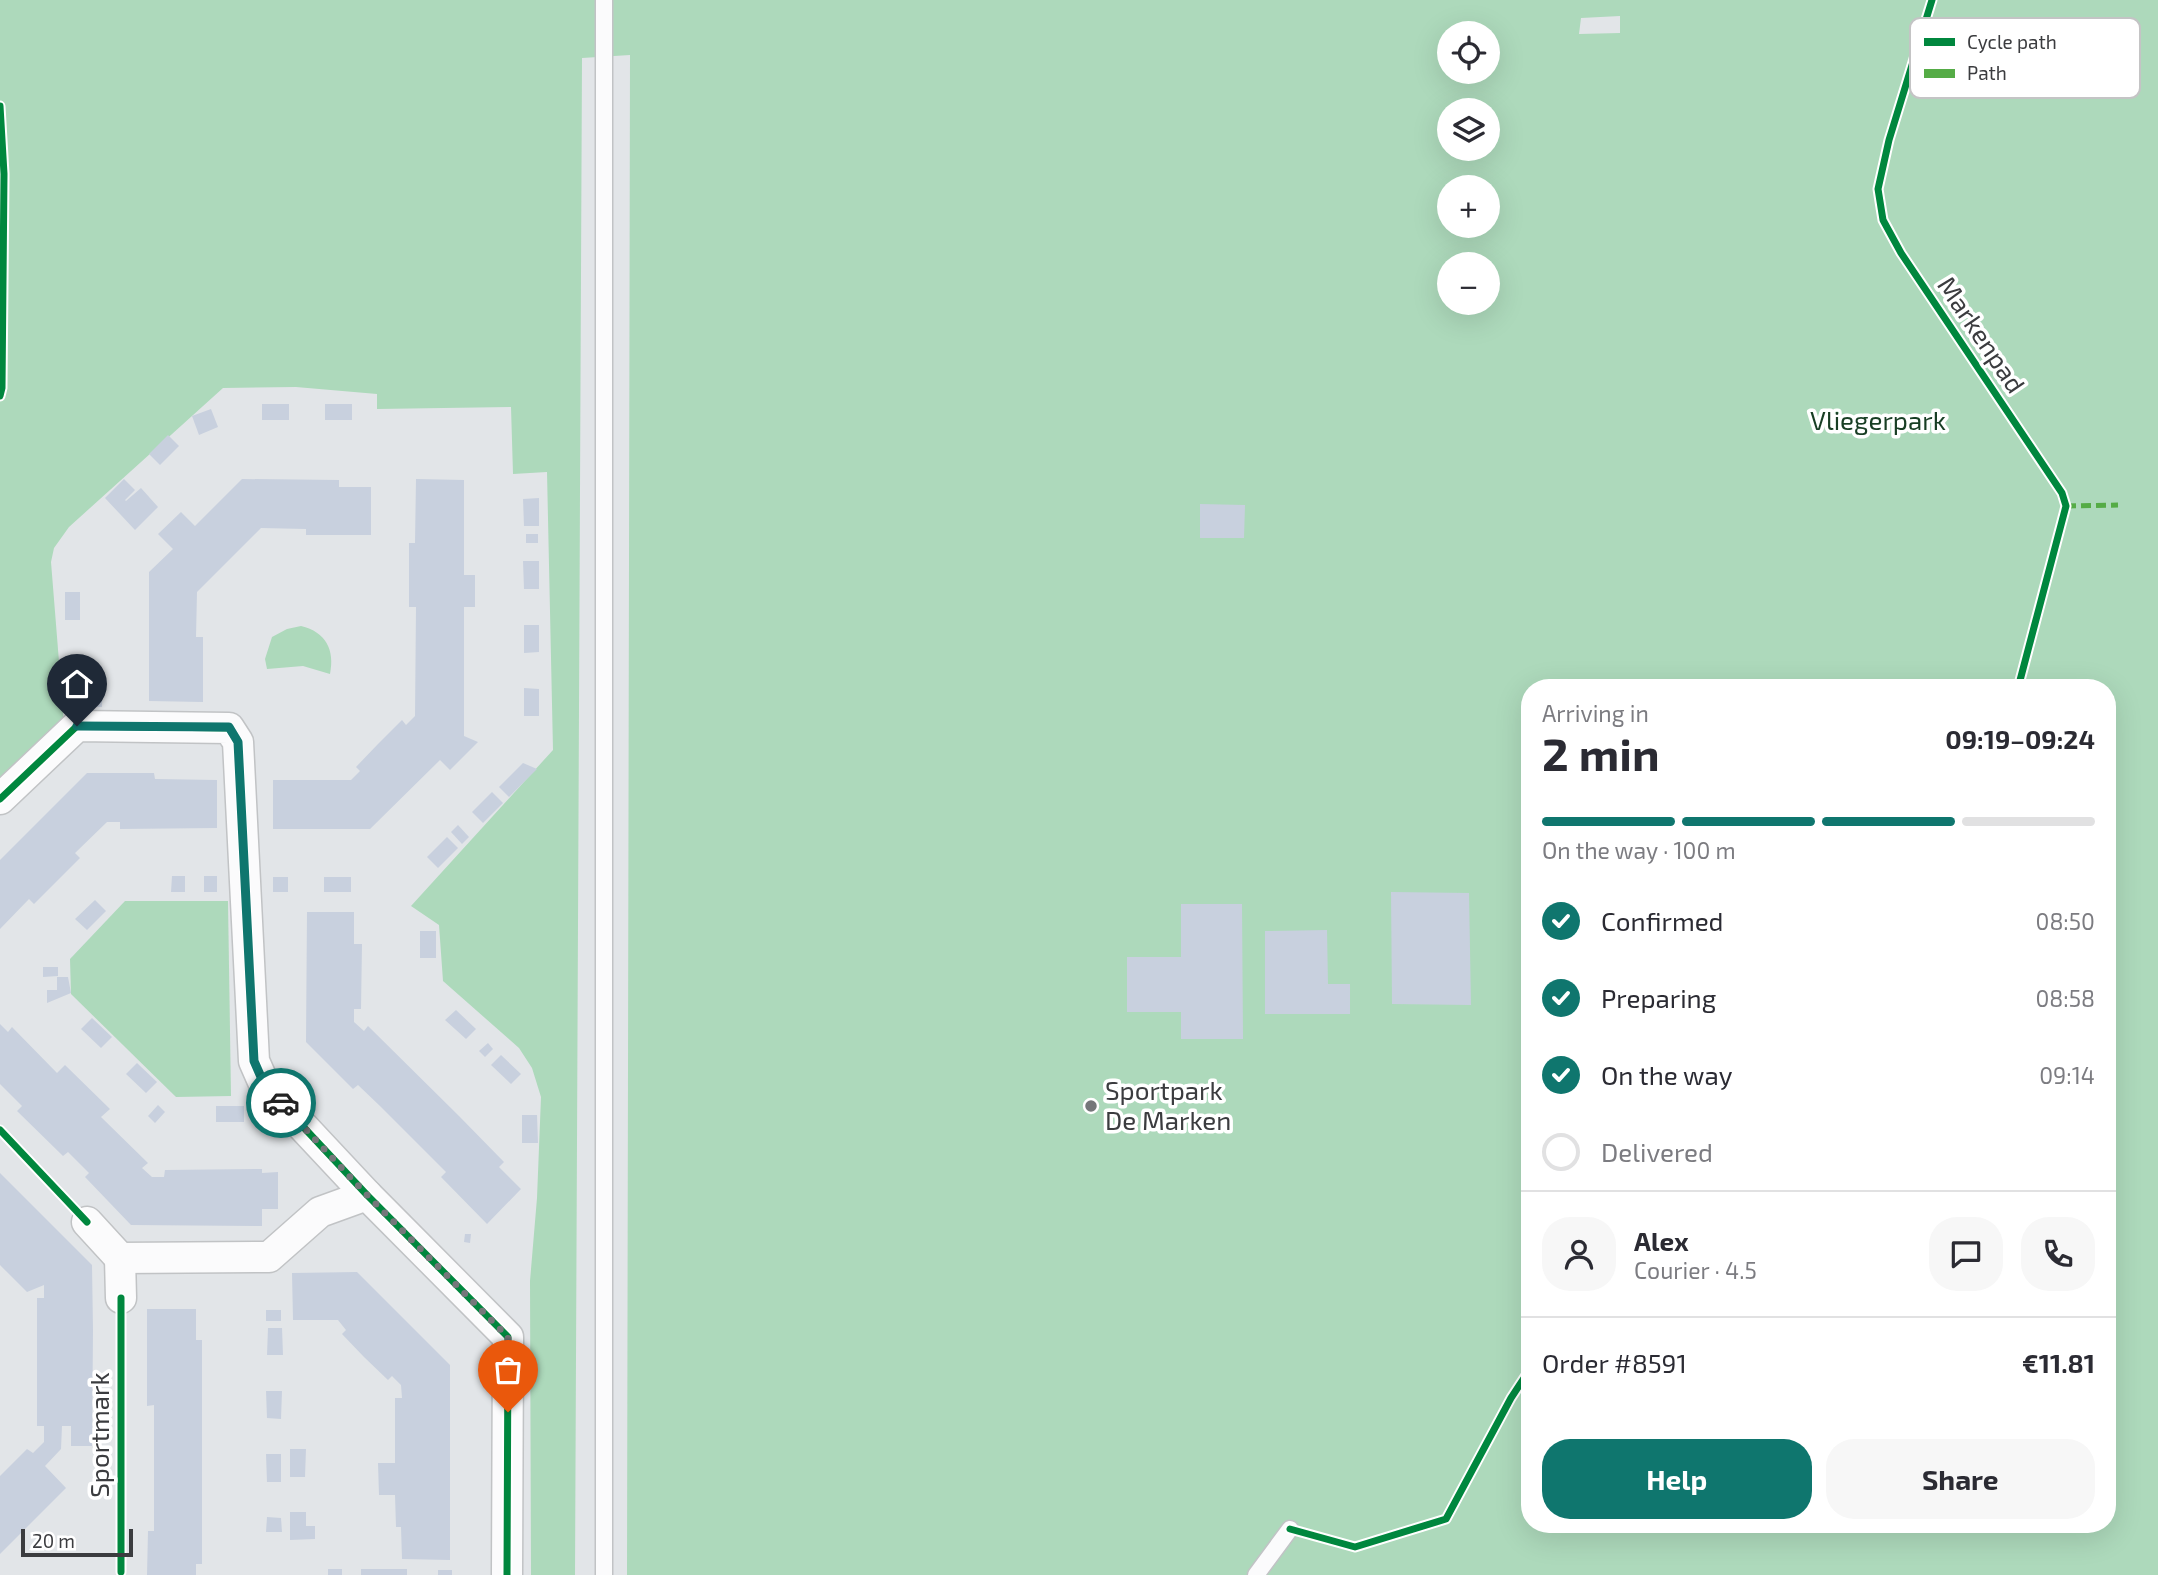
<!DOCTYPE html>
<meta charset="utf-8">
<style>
:root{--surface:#fff;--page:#f7f7f7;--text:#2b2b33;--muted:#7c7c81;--line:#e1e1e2;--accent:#0f766e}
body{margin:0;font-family:"Exo 2",sans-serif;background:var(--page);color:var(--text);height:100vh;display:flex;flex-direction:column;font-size:26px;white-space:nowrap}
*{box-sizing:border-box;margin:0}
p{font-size:23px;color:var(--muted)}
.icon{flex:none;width:38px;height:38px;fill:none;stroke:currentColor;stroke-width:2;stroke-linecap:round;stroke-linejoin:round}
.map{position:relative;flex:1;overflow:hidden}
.drawer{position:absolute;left:1521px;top:679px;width:595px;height:854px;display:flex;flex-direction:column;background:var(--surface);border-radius:28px;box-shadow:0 7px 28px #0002}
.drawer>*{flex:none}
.controls{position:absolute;left:1437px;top:21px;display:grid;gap:14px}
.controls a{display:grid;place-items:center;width:63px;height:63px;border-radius:50%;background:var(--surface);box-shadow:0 7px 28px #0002;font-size:35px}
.scale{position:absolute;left:21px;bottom:18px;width:112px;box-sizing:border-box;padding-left:7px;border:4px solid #3b3c3f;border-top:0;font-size:19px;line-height:24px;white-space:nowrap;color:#3b3c3f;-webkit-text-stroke:5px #fff;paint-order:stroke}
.pin{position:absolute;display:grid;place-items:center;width:60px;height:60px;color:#fff;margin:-72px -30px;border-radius:50% 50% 50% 0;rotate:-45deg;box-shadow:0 0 7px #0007}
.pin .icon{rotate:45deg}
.courier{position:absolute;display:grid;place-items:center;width:70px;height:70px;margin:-35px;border:5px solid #0f766e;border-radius:50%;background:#fff;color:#222;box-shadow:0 2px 9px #0007}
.summary em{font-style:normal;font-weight:700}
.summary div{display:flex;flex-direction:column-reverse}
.summary{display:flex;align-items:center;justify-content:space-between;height:119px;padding:0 21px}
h1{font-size:46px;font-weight:700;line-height:52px}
.bar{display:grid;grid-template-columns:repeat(4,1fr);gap:10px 7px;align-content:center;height:84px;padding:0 21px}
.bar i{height:9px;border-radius:5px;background:var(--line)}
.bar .active{background:var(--accent)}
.bar p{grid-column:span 4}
.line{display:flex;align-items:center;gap:18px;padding:0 21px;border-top:2px solid var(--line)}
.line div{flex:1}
.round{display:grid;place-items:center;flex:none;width:74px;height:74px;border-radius:28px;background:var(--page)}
ol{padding:0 21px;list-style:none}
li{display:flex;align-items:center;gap:21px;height:77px}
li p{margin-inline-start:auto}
li .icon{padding:7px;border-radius:50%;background:var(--accent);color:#fff;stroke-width:4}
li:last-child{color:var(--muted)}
li i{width:38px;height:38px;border:4px solid var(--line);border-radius:50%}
.cta{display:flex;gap:14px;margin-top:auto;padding:14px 21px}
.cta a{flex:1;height:80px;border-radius:28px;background:var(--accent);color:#fff;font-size:28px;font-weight:700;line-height:80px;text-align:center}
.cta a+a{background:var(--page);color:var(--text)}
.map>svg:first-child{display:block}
.green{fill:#add9bb;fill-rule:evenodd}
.building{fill:#c8d0de}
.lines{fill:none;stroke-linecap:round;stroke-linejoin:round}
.lane-casing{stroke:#c1c3c5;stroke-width:19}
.street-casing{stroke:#c1c3c5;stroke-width:33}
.lane{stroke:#fbfbfc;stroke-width:16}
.street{stroke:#fbfbfc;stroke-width:30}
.quiet{stroke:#55ac46;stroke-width:5;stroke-dasharray:10 5;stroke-linecap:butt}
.cycleway-casing{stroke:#fff;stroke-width:11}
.cycleway{stroke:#00873e;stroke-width:7}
.done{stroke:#75777a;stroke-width:7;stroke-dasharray:0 12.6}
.route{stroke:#0f766e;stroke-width:9}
.poi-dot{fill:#75777a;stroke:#fff;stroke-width:2.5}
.labels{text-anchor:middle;stroke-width:7;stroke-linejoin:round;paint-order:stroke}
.street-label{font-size:26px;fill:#3b3c3f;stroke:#fff}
.park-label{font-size:26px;fill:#183e24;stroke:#fff}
.poi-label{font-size:26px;fill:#3b3c3f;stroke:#fff;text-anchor:start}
.key{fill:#fff;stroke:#c4c4c5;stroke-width:2}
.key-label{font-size:19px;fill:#3b3c3f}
</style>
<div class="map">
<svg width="2158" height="1575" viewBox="0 0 2158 1575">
<rect width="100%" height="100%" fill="#e2e5e8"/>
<g class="green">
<path d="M0,0H2158V1575H627L630,55L582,58L575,1575H531L530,1281L537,1198L541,1097L532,1068L519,1048L443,981L439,925L411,906L553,750L547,472L513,474L511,407L377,409V394L296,387L223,388L69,527L54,548L51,562L64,724L0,784ZM1620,16V33L1579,34L1581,18ZM1449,33H1488V72H1449ZM1449,110H1488V149H1449ZM1449,187H1488V226H1449ZM1449,264H1488V303H1449ZM1530,688H2107V1524H1530Z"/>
<path d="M301,626C326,632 335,650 330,674L303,666L267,669L265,659L272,637L287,629Z"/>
<path d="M125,901H228L231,1096L176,1097L71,994L70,959Z"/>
</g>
<g class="building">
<rect x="262" y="404" width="27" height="16"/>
<rect x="325" y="404" width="27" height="16"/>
<path d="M211,409L218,427L199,435L192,416Z"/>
<path d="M168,435L179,446L160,465L149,454Z"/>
<path d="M124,479L135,490L125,500L126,501L141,488L158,507L135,530L105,498Z"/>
<path d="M242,479L339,480V487H371V535H306V529L261,528L197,592L196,637H203V702L149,701V572L173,549L158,534L181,512L195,526Z"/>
<path d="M416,479L464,480V575H475V607H464V736L478,742L450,770L440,760L370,829H273V780H351L360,771L356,767L378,744L402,720L406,725L415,716L416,607H409V543H415Z"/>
<path d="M539,498V526H524L523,499Z"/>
<path d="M1200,504L1245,505L1244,538H1200Z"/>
<rect x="526" y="534" width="12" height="9"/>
<path d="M523,561H539V589H524Z"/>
<rect x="65" y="592" width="15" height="28"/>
<path d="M524,625H539V652L524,653Z"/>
<path d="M81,655V669L103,670L102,707H65V656Z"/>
<path d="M524,688L539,689V716H524Z"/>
<path d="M523,763L537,769L509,797L499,787Z"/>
<path d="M87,773H154L155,779L217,780V828L120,829V822H107L75,853L80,858L34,904L29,899L0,929V860Z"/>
<path d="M492,792L503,803L483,823L472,812Z"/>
<path d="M458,825L469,837L462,844L451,832Z"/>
<path d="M447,837L458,848L438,868L427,857Z"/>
<path d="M172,876H185V892H171Z"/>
<rect x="204" y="876" width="13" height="16"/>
<rect x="273" y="877" width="15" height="15"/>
<rect x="324" y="877" width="27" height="15"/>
<path d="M1391,892L1469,893L1471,1005L1392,1004Z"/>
<path d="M95,900L106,911L87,930L75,919Z"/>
<path d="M1181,904H1242L1243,1039H1181V1012H1127V957H1181Z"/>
<path d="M307,912H354V944H362L361,1009H354V1022L364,1031L368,1026L459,1116L504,1162L499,1167L521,1189L487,1224L441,1177L446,1172L380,1106L358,1085L353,1089L306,1042Z"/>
<path d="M1327,930L1328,984H1350V1014H1265V931Z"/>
<rect x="420" y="931" width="16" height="27"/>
<path d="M43,967H58V976L43,977Z"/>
<path d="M57,977H68L71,993L47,1003V990H57Z"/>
<path d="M456,1010L476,1029L466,1039L445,1020Z"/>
<path d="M92,1018L112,1037L101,1048L81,1029Z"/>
<path d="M0,1024L8,1032L12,1027L57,1073L65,1065L110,1109L101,1117L148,1163L142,1168L152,1177H164L165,1170L262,1169V1173L278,1172V1209H262V1226L131,1225L85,1177L89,1173L68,1152L63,1156L17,1111L22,1106L0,1084Z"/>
<path d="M488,1043L493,1049L485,1057L479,1051Z"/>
<path d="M501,1055L521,1074L511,1084L491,1065Z"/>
<path d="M137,1063L157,1082L146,1093L126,1074Z"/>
<path d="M158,1105L165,1112L155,1123L148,1116Z"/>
<rect x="216" y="1106" width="28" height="16"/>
<path d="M522,1115H537L538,1143H522Z"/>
<path d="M0,1173L92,1265L93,1330L92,1446H71V1426H62L61,1449L45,1466L66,1488L0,1554V1476L27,1449L33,1453L44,1442V1426H37V1298H44V1285L27,1292L0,1265Z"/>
<path d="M465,1234H471L470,1243L464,1242Z"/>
<path d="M357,1272L450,1365V1560L402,1559L401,1527H396L395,1495H379L378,1463H395V1398H402L401,1385L392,1376L388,1380L364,1357L342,1334L346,1330L338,1320H293L292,1273Z"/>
<path d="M147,1309H196V1340H202V1564H196V1575H147L148,1531H154V1405L147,1406Z"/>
<rect x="266" y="1310" width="15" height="11"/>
<path d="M268,1328H282L283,1355H267Z"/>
<path d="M266,1391H282L281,1419L267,1418Z"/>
<path d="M290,1449H306L305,1477H290Z"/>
<path d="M266,1454H281V1482H267Z"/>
<path d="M290,1512H306V1526H315V1539L290,1540Z"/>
<path d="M267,1517L281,1518L282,1532H266Z"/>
<rect x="328" y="1569" width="14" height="6"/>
<rect x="361" y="1569" width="46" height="6"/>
<rect x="438" y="1570" width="14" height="5"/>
</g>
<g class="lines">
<defs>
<g id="lane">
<path d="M604,1575V0"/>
<path d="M1256,1575L1290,1529"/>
</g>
<g id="street">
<path d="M0,799L77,726L229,728L238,742L254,1061L265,1086L367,1195L508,1337L507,1575"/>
<path d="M87,1222L120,1258L269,1257L320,1212L367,1195"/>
<path d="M120,1258L121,1298"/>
</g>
</defs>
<use href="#lane" class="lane-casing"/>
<use href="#street" class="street-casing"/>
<use href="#lane" class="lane"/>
<use href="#street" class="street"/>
<path class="quiet" d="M2066,506L2118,505"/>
<defs>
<g id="cycleway">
<path d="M1932,0L1889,140L1878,189L1883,220L1901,253L2062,493L2066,506L2018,688"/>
<path d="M0,106L4,174L2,388L0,396"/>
<path d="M0,799L77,726L229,728L238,742L254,1061L265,1086L367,1195L508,1337L507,1575"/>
<path d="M0,1130L87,1222"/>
<path d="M121,1298V1572"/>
<path d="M1290,1529L1355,1547L1446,1519L1511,1398L1530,1369"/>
</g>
</defs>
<use href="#cycleway" class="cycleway-casing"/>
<use href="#cycleway" class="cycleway"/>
</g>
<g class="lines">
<path class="done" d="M281,1103L367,1195L508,1337V1412"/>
<path class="route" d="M77,726L229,727L238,742L254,1061L265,1086L281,1103"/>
</g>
<circle class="poi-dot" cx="1091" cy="1106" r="7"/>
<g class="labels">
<g class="street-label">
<text transform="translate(1981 335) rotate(56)" y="9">Markenpad</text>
<text transform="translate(100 1435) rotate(-90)" y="9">Sportmark</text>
</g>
<g class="park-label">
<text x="1878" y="430">Vliegerpark</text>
</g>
<g class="poi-label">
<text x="1105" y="1100">Sportpark<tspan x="1105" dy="30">De Marken</tspan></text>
</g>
</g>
<rect x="1910" y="18" width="230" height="80" rx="10" class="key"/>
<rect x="1924" y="38" width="31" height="8" fill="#00873e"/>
<rect x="1924" y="69" width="31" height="9" fill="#55ac46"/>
<g class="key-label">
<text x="1967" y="49">Cycle path</text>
<text x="1967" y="80">Path</text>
</g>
</svg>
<div class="controls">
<a><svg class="icon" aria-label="locate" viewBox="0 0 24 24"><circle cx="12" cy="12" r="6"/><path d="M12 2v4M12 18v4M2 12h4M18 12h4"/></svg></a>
<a><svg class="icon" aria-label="layers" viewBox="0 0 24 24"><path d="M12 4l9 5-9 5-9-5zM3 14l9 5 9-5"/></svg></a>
<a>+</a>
<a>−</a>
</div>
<div class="scale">20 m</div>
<div class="pin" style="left:508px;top:1412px;background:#ea580c"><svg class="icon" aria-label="bag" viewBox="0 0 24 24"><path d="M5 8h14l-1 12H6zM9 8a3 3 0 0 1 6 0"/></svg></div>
<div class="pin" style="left:77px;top:726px;background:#1f2937"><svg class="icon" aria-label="home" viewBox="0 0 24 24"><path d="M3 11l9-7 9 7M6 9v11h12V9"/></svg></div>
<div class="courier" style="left:281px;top:1103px"><svg class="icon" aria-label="car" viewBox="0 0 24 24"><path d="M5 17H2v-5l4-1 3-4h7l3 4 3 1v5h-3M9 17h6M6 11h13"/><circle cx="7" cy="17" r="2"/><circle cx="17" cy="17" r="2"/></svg></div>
<section class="drawer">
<div class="summary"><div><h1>2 min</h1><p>Arriving in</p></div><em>09:19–09:24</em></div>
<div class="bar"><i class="active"></i><i class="active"></i><i class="active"></i><i></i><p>On the way · 100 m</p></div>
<ol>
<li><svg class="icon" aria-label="check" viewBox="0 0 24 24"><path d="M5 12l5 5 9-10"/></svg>Confirmed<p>08:50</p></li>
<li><svg class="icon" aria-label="check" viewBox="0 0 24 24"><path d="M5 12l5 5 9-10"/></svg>Preparing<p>08:58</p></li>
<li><svg class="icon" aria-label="check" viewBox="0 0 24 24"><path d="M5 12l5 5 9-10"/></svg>On the way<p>09:14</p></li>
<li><i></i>Delivered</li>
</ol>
<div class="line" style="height:126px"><a class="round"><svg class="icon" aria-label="person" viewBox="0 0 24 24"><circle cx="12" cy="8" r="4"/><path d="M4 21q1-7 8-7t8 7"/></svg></a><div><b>Alex</b><p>Courier · 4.5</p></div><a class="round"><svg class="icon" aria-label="chat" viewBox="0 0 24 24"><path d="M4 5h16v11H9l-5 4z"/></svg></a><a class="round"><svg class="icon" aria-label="phone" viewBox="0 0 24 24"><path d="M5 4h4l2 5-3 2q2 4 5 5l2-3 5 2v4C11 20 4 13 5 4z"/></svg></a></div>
<div class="line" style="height:91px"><div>Order #8591</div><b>€11.81</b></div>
<div class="cta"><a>Help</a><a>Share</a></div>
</section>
</div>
